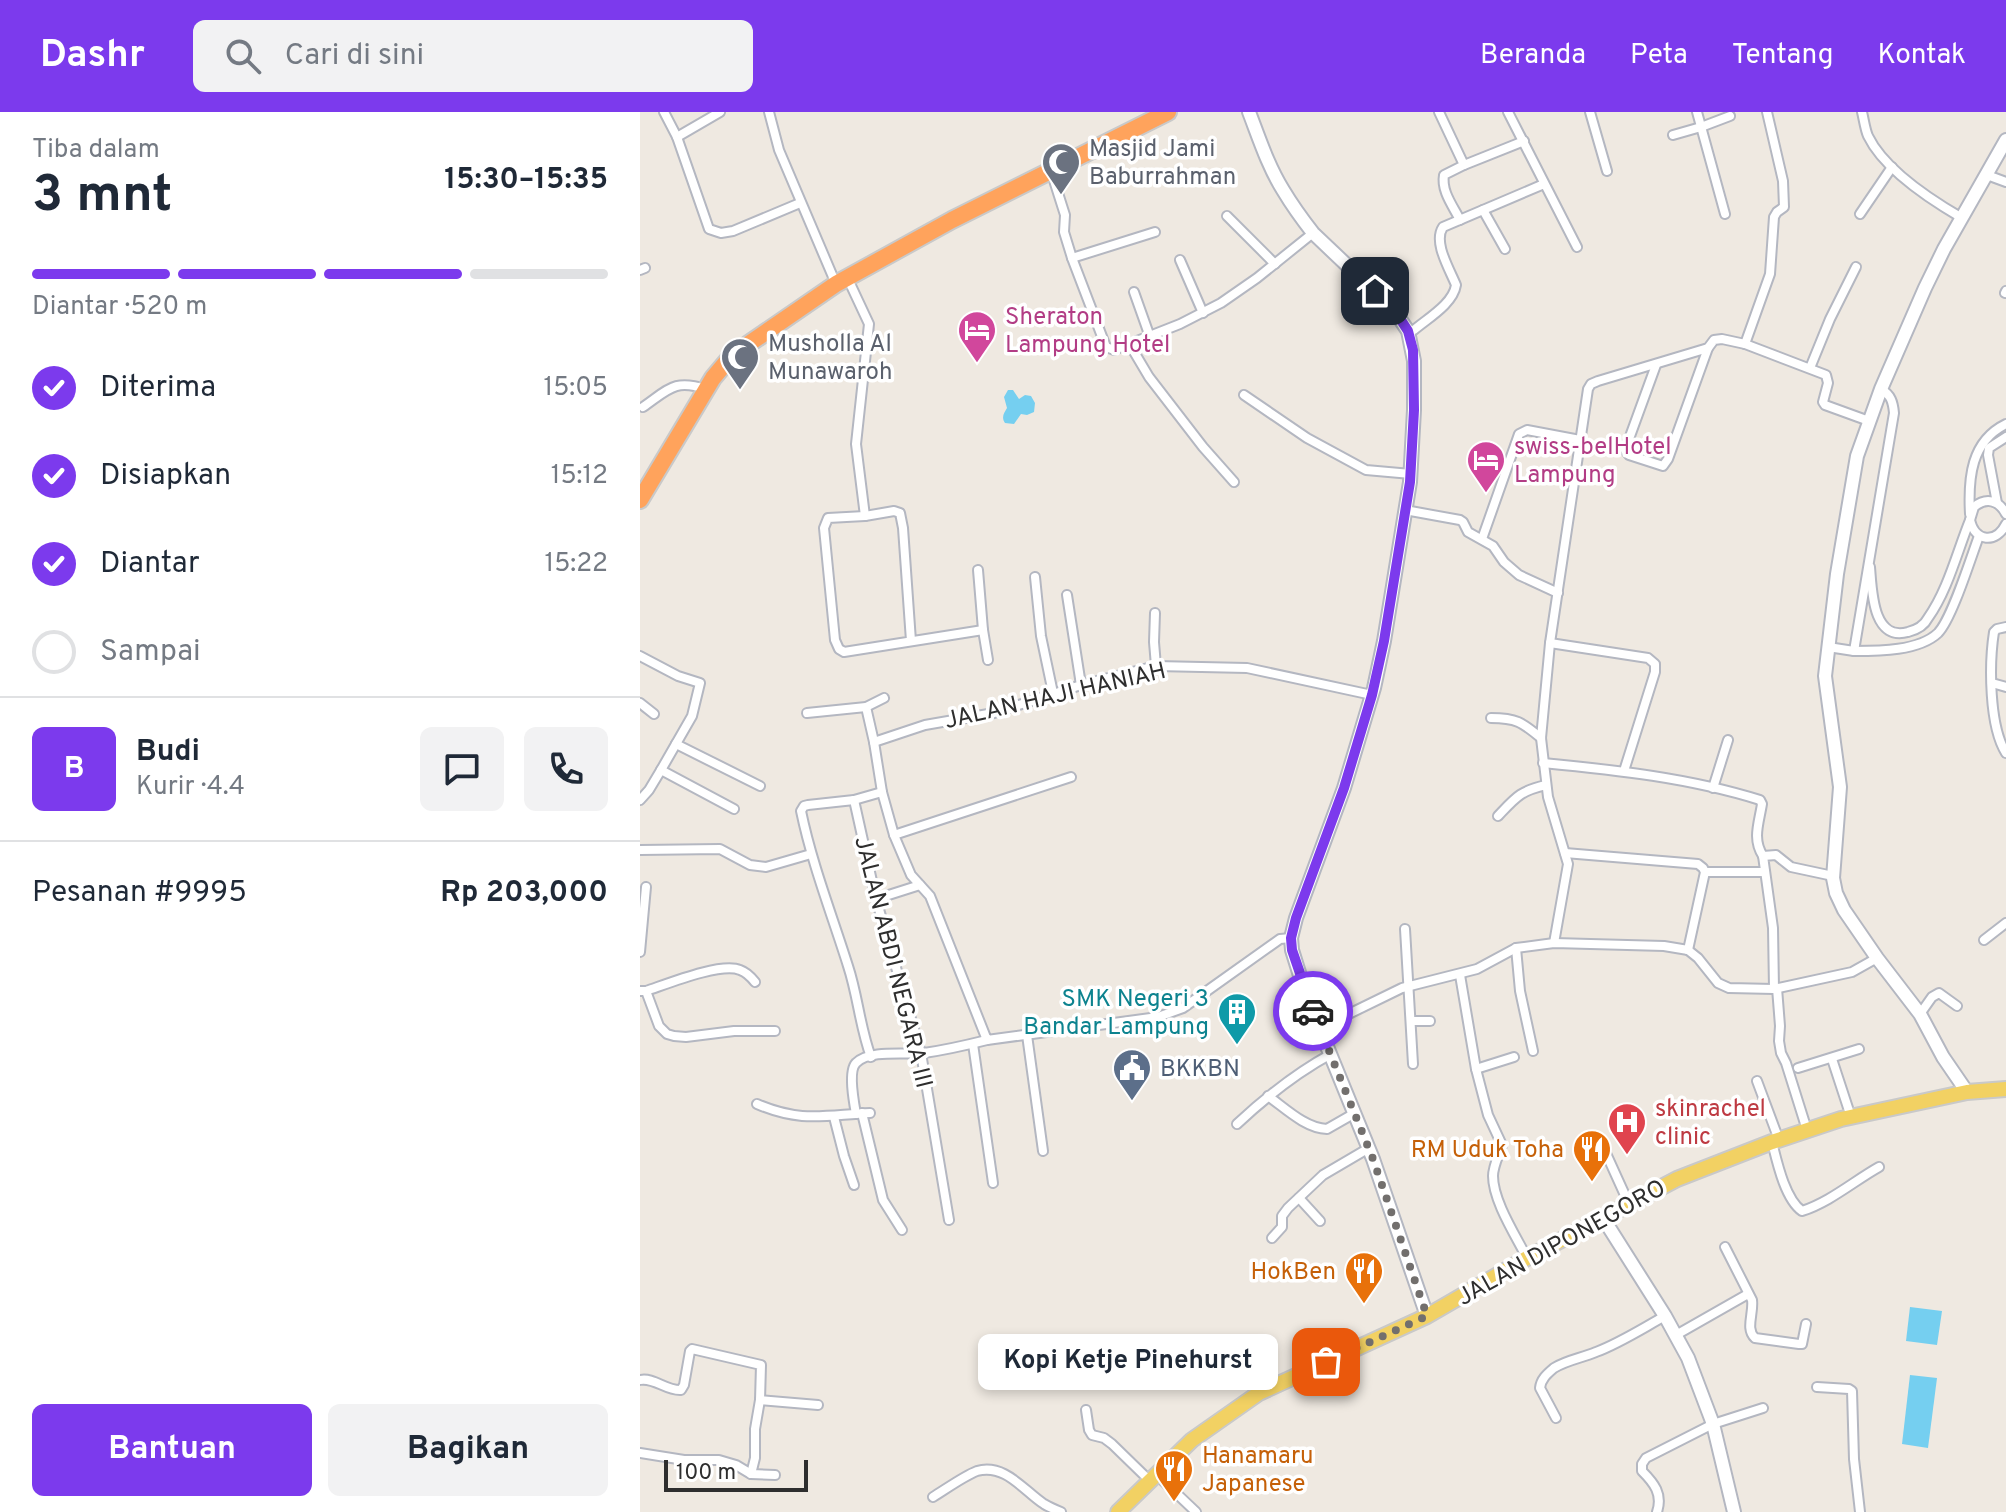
<!DOCTYPE html>
<html lang="id">
<meta charset="utf-8">
<style>
:root{--surface:#fff;--page:#f2f2f3;--text:#1f2937;--muted:#747a83;--line:#e0e1e3;--accent:#7c3aed}
body{margin:0;font-family:Overpass,sans-serif;background:var(--page);color:var(--text);height:100vh;display:flex;flex-direction:column;font-size:30px;white-space:nowrap}
*{box-sizing:border-box;margin:0}
p{font-size:26px;color:var(--muted)}
.icon{flex:none;width:44px;height:44px;fill:none;stroke:currentColor;stroke-width:2;stroke-linecap:round;stroke-linejoin:round}
.map{position:relative;flex:1;overflow:hidden}
.panel{display:flex;flex-direction:column;background:var(--surface);width:640px}
.panel>*{flex:none}
.scale{position:absolute;left:24px;bottom:20px;width:144px;box-sizing:border-box;padding-left:8px;border:4px solid #2e2e2e;border-top:0;font-size:22px;line-height:28px;white-space:nowrap;color:#2e2e2e;-webkit-text-stroke:6px #fff;paint-order:stroke}
.pin{position:absolute;display:grid;place-items:center;width:68px;height:68px;color:#fff;margin:-34px;border-radius:16px;box-shadow:0 4px 12px #0006}
.courier{position:absolute;display:grid;place-items:center;width:80px;height:80px;margin:-40px;border:6px solid #7c3aed;border-radius:50%;background:#fff;color:#222;box-shadow:0 2px 10px #0007}
.bubble{position:absolute;height:56px;border-radius:12px;background:var(--surface);box-shadow:0 4px 12px #0003;font-size:26px;font-weight:700;line-height:56px;text-align:center}
.head em{font-style:normal;font-weight:700}
.head div{display:flex;flex-direction:column-reverse}
.head{display:flex;align-items:center;justify-content:space-between;height:136px;padding:0 32px}
h1{font-size:52px;font-weight:700;line-height:60px}
.bar{display:grid;grid-template-columns:repeat(4,1fr);gap:12px 8px;align-content:center;height:96px;padding:0 32px}
.bar i{height:10px;border-radius:6px;background:var(--line)}
.bar .selected{background:var(--accent)}
.bar p{grid-column:span 4}
.line{display:flex;align-items:center;gap:20px;padding:0 32px;border-top:2px solid var(--line)}
.line div{flex:1}
.round{display:grid;place-items:center;flex:none;width:84px;height:84px;border-radius:12px;background:var(--page)}
ol{padding:0 32px;list-style:none}
li{display:flex;align-items:center;gap:24px;height:88px}
li p{margin-inline-start:auto}
li .icon{padding:8px;border-radius:50%;background:var(--accent);color:#fff;stroke-width:4}
li:last-child{color:var(--muted)}
li i{width:44px;height:44px;border:4px solid var(--line);border-radius:50%}
.primary-button{display:flex;gap:16px;margin-top:auto;padding:16px 32px}
.primary-button a{flex:1;height:92px;border-radius:12px;background:var(--accent);color:#fff;font-size:32px;font-weight:700;line-height:92px;text-align:center}
.primary-button a+a{background:var(--page);color:var(--text)}
header{display:flex;align-items:center;gap:48px;box-sizing:border-box;height:112px;padding:0 40px;background:var(--accent);color:#fff}
header strong{font-size:38px}
nav{display:flex;gap:44px;margin-inline-start:auto;font-size:28px}
.search{width:560px;height:72px;background:var(--page);display:flex;align-items:center;gap:20px;box-sizing:border-box;padding:0 28px;border-radius:12px;color:var(--muted);font-size:30px}
main{display:flex;flex:1;min-height:0}
.map>svg:first-child{display:block}
.water{fill:#75cff0}
.lines{fill:none;stroke-linecap:round;stroke-linejoin:round}
.street-casing{stroke:#b4b7c1;stroke-width:12}
.secondary-casing{stroke:#b4b7c1;stroke-width:16}
.primary-casing{stroke:#c9c9c9;stroke-width:18}
.highway-casing{stroke:#c9c9c9;stroke-width:20}
.street{stroke:#fff;stroke-width:8}
.secondary{stroke:#fff;stroke-width:12}
.primary{stroke:#f2d163;stroke-width:14}
.highway{stroke:#ffa35c;stroke-width:16}
.done{stroke:#726f6d;stroke-width:8;stroke-dasharray:0 14.4}
.route{stroke:#7c3aed;stroke-width:10}
.labels{text-anchor:middle;stroke-width:7;stroke-linejoin:round;paint-order:stroke}
.worship-label{font-size:24px;fill:#5b616d;stroke:#fff;text-anchor:start}
.hotel-label{font-size:24px;fill:#b23c85;stroke:#fff;text-anchor:start}
.street-label{font-size:24px;fill:#2e2e2e;stroke:#fff}
.culture-label{font-size:24px;fill:#0d838f;stroke:#fff;text-anchor:end}
.service-label{font-size:24px;fill:#4e5e75;stroke:#fff;text-anchor:start}
.health-label{font-size:24px;fill:#be3a42;stroke:#fff;text-anchor:start}
.food-label{font-size:24px;fill:#c56008;stroke:#fff;text-anchor:end}
</style>
<header>
<strong>Dashr</strong>
<div class="search"><svg class="icon" aria-label="search" viewBox="0 0 24 24"><circle cx="10" cy="10" r="6"/><path d="M15 15l6 6"/></svg>Cari di sini</div>
<nav><a>Beranda</a><a>Peta</a><a>Tentang</a><a>Kontak</a></nav>
</header>
<main>
<section class="panel">
<div class="head"><div><h1>3 mnt</h1><p>Tiba dalam</p></div><em>15:30–15:35</em></div>
<div class="bar"><i class="selected"></i><i class="selected"></i><i class="selected"></i><i></i><p>Diantar · 520 m</p></div>
<ol>
<li><svg class="icon" aria-label="check" viewBox="0 0 24 24"><path d="M5 12l5 5 9-10"/></svg>Diterima<p>15:05</p></li>
<li><svg class="icon" aria-label="check" viewBox="0 0 24 24"><path d="M5 12l5 5 9-10"/></svg>Disiapkan<p>15:12</p></li>
<li><svg class="icon" aria-label="check" viewBox="0 0 24 24"><path d="M5 12l5 5 9-10"/></svg>Diantar<p>15:22</p></li>
<li><i></i>Sampai</li>
</ol>
<div class="line" style="height:144px"><b class="round" style="background:var(--accent);color:#fff">B</b><div><b>Budi</b><p>Kurir · 4.4</p></div><a class="round"><svg class="icon" aria-label="chat" viewBox="0 0 24 24"><path d="M4 5h16v11H9l-5 4z"/></svg></a><a class="round"><svg class="icon" aria-label="phone" viewBox="0 0 24 24"><path d="M5 4h4l2 5-3 2q2 4 5 5l2-3 5 2v4C11 20 4 13 5 4z"/></svg></a></div>
<div class="line" style="height:104px"><div>Pesanan #9995</div><b>Rp 203,000</b></div>
<div class="primary-button"><a>Bantuan</a><a>Bagikan</a></div>
</section>
<div class="map">
<svg width="1366" height="1400" viewBox="0 0 1366 1400">
<rect width="100%" height="100%" fill="#efe9e1"/>
<g class="water">
<path d="M368,278H373L379,287L385,283L391,284L395,291L394,300L387,303L381,302L374,312L365,311C361,305 364,301 367,296L364,285Z"/>
<path d="M1270,1195L1302,1199L1297,1233L1266,1229Z"/>
<path d="M1270,1263L1297,1266L1288,1336L1262,1332Z"/>
</g>
<g class="lines">
<defs>
<g id="street">
<path d="M24,0L37,25L69,117L81,121L93,119L160,91"/>
<path d="M129,0L139,38L196,172"/>
<path d="M799,0L824,53L884,29"/>
<path d="M868,0L937,135"/>
<path d="M950,0L967,59"/>
<path d="M1057,0L1085,102"/>
<path d="M1222,0C1224,8 1225,17 1228,24C1244,57 1291,88 1322,106"/>
<path d="M1033,23L1061,15L1090,4"/>
<path d="M37,25L80,0"/>
<path d="M411,59L425,103L424,120L432,146L466,235L474,238L540,212L581,191L617,166L673,121"/>
<path d="M1347,63L1366,70"/>
<path d="M843,98L865,137"/>
<path d="M1220,102L1252,55"/>
<path d="M587,104L635,152"/>
<path d="M820,108C813,94 801,79 804,63L824,53"/>
<path d="M432,146L515,120"/>
<path d="M540,148L563,201"/>
<path d="M0,158L5,156"/>
<path d="M207,165L229,212L216,332L225,404"/>
<path d="M494,180L510,225"/>
<path d="M1365,181L1366,179"/>
<path d="M768,219L774,218C788,206 813,192 816,173C809,156 793,130 803,115L904,72"/>
<path d="M1105,232L1130,162L1134,105L1137,100L1144,95L1143,69L1127,0"/>
<path d="M490,233L509,265L563,335L594,370"/>
<path d="M1016,253L985,338L989,343L1023,354L1028,347L1068,236"/>
<path d="M1170,256L1190,207L1216,155"/>
<path d="M1241,277C1251,283 1253,290 1254,301L1214,539C1239,539 1279,539 1298,521C1312,507 1331,445 1339,424"/>
<path d="M604,283L667,326L726,358L771,362"/>
<path d="M3,295C29,277 34,267 66,277"/>
<path d="M1357,391L1348,343L1349,336L1366,325"/>
<path d="M765,398L820,408L823,410L828,420L853,434L864,450L879,463L918,481"/>
<path d="M1330,402C1328,366 1331,329 1366,312"/>
<path d="M1366,402C1359,388 1346,385 1334,395L1330,408C1335,430 1356,432 1366,412"/>
<path d="M842,427L879,322L887,318L940,328"/>
<path d="M1230,455C1232,477 1232,530 1268,520C1276,518 1284,514 1288,506C1308,478 1317,440 1330,408"/>
<path d="M338,458L343,518L348,548"/>
<path d="M395,465L401,524L413,581"/>
<path d="M427,483L441,573"/>
<path d="M515,501L514,530L516,554"/>
<path d="M1366,515L1357,517L1354,520C1349,552 1349,614 1366,641"/>
<path d="M271,529L263,416L260,401L254,399L225,404L188,406L184,416L195,528L199,537L204,540L343,518"/>
<path d="M910,531L1008,546L1015,552V560L984,659"/>
<path d="M1188,535L1214,539"/>
<path d="M0,544L38,564L60,571L52,604L21,658L9,678L0,688"/>
<path d="M1352,571L1366,575"/>
<path d="M0,591L14,602"/>
<path d="M226,595L234,630"/>
<path d="M167,601L226,595L244,586"/>
<path d="M851,606C876,606 882,610 901,626"/>
<path d="M36,632L120,674"/>
<path d="M903,651C976,658 1050,666 1120,688L1122,692C1119,711 1112,727 1123,744"/>
<path d="M21,658L94,697"/>
<path d="M1073,676L1088,628"/>
<path d="M214,688L236,787L281,941L309,1108"/>
<path d="M858,704C876,685 880,679 906,673"/>
<path d="M254,723L431,665"/>
<path d="M0,738L80,737L110,753L126,755L171,742"/>
<path d="M925,741L1058,752L1063,756L1065,760L1048,838"/>
<path d="M1065,760H1125"/>
<path d="M236,787L280,773"/>
<path d="M765,817L773,952"/>
<path d="M651,826L640,827L543,896L518,905L347,928L290,784L271,763L254,723L242,680L234,630L285,613L354,601L441,573L516,554L607,556L732,583"/>
<path d="M1344,828L1366,811"/>
<path d="M914,831L928,752L908,685L901,626L910,531L948,277L951,272L958,269L1068,236L1074,228L1082,227L1105,232L1186,263L1188,271L1183,290L1185,293L1229,309"/>
<path d="M876,836L880,879L893,939"/>
<path d="M0,840L6,775"/>
<path d="M820,863L836,957L848,1003L862,1033C859,1043 853,1054 853,1064C853,1089 876,1124 887,1146"/>
<path d="M1137,876L1140,914L1139,929L1141,941L1146,951L1167,1018"/>
<path d="M1134,877L1133,816L1123,744L1136,743L1151,755L1193,764"/>
<path d="M0,879H6C27,872 81,850 100,858C106,860 111,865 115,870"/>
<path d="M6,879L19,914L27,922L34,924L46,925L94,919H135"/>
<path d="M1280,902L1292,885L1299,881L1317,894"/>
<path d="M772,909H790"/>
<path d="M680,916L762,876L837,857L876,836L914,831L1024,834L1048,838L1058,846L1078,871L1089,876L1134,877L1212,860L1237,846"/>
<path d="M387,923L403,1039"/>
<path d="M333,932L353,1071"/>
<path d="M231,945C220,916 218,884 208,854C192,803 172,752 161,699L164,694L168,693L214,688L242,680"/>
<path d="M1192,947L1211,1005"/>
<path d="M1158,956L1219,937"/>
<path d="M836,957L874,945"/>
<path d="M1117,969L1139,1028"/>
<path d="M628,984C645,996 665,1016 687,1017L715,1001"/>
<path d="M117,992C161,1011 185,1003 230,1001"/>
<path d="M222,1001L243,1088L262,1118"/>
<path d="M216,1002C214,991 208,959 216,951C229,937 267,943 284,941C305,938 327,933 347,928"/>
<path d="M194,1005L204,1044L214,1073"/>
<path d="M597,1012C626,985 656,961 691,942"/>
<path d="M1132,1030C1137,1050 1145,1087 1162,1099C1190,1090 1214,1069 1239,1055"/>
<path d="M964,1037L989,1092"/>
<path d="M659,1086L680,1109"/>
<path d="M632,1126L642,1115V1104L648,1096L683,1063L729,1036"/>
<path d="M1085,1135L1112,1188C1114,1201 1105,1217 1115,1226L1159,1232H1162L1166,1212"/>
<path d="M1036,1223L1108,1182"/>
<path d="M0,1268C14,1265 26,1279 41,1278L44,1273L50,1239L52,1237L121,1253L120,1288L115,1317V1346L111,1362"/>
<path d="M1177,1275L1209,1277L1212,1279L1214,1347L1220,1400"/>
<path d="M120,1288L178,1293"/>
<path d="M446,1298L449,1318L452,1323L464,1326L472,1332L509,1368"/>
<path d="M916,1306L900,1276C901,1267 907,1262 914,1256C927,1248 942,1246 956,1240C980,1231 1003,1216 1025,1204"/>
<path d="M0,1341L44,1348H79L96,1353L111,1362L135,1363"/>
<path d="M516,1362L556,1400"/>
<path d="M293,1385C306,1377 324,1364 337,1359C365,1351 384,1379 404,1392C409,1395 416,1398 421,1400"/>
<path d="M1017,1400C1023,1382 1014,1371 1002,1359V1352L1006,1346L1073,1312L1123,1296"/>
</g>
<g id="secondary">
<path d="M609,0C619,26 628,54 643,78C652,93 662,107 673,121L754,198L768,219L774,249V298L770,370L744,529L734,576L704,676L656,806L651,826L652,838L666,883L733,1047L787,1204"/>
<path d="M1327,980L1303,945L1280,902L1237,846L1204,798L1196,781L1193,766L1200,675L1185,564L1197,462L1217,344L1241,277L1285,176L1304,137L1366,28"/>
<path d="M963,1106L1025,1204L1048,1246L1073,1312L1094,1400"/>
</g>
<path id="primary" d="M478,1400L552,1328L619,1281L787,1204L887,1146L1037,1067L1132,1030L1201,1007L1327,980L1366,977"/>
<path id="highway" d="M0,388L73,266L89,247L110,231L196,172L312,108L528,0"/>
</defs>
<use href="#street" class="street-casing"/>
<use href="#secondary" class="secondary-casing"/>
<use href="#primary" class="primary-casing"/>
<use href="#highway" class="highway-casing"/>
<use href="#street" class="street"/>
<use href="#secondary" class="secondary"/>
<use href="#primary" class="primary"/>
<use href="#highway" class="highway"/>
</g>
<g class="lines">
<path class="done" d="M673,899L733,1047L787,1204L686,1250"/>
<path class="route" d="M673,899L652,838L651,826L656,806L704,676L732,583L744,529L770,370L774,298L773,238L768,219L761,208L735,179"/>
</g>
<defs>
<symbol id="mosque-pin" viewBox="-11 -11 22 30"><path d="M0 17L-7.5 6A9.5 9.5 0 1 1 7.5 6Z" fill="#6b7280" stroke="#fff"/><path d="M3.5-4.9A6 6 0 1 0 3.5 4.9A5 5 0 1 1 3.5-4.9Z" fill="#fff"/></symbol>
<symbol id="hotel-pin" viewBox="-11 -11 22 30"><path d="M0 17L-7.5 6A9.5 9.5 0 1 1 7.5 6Z" fill="#d1479c" stroke="#fff"/><path d="M-6-4.5h1.5V1H6V5H4.5V3h-9V5H-6ZM-4 0a1.8 1.8 0 1 1 3.6 0ZM.5 0V-2.5h3Q6-2.5 6 0Z" fill="#fff"/></symbol>
<symbol id="building-pin" viewBox="-11 -11 22 30"><path d="M0 17L-7.5 6A9.5 9.5 0 1 1 7.5 6Z" fill="#0f9aa8" stroke="#fff"/><path d="M-4-6H4V6H1V3H-1V6H-4ZM-2.5-4.3h1.7v1.8h-1.7ZM.8-4.3h1.7v1.8H.8ZM-2.5-1h1.7V.8h-1.7ZM.8-1h1.7V.8H.8Z" fill="#fff"/></symbol>
<symbol id="civic-pin" viewBox="-11 -11 22 30"><path d="M0 17L-7.5 6A9.5 9.5 0 1 1 7.5 6Z" fill="#5c6f8a" stroke="#fff"/><path d="M-.6-6.5H3V-4.5H.6V-3L4-1V1h2V6H-6V1h2V-1L-.6-3ZM-1.2 2.5V6h2.4V2.5Z" fill="#fff"/></symbol>
<symbol id="hospital-pin" viewBox="-11 -11 22 30"><path d="M0 17L-7.5 6A9.5 9.5 0 1 1 7.5 6Z" fill="#e0444e" stroke="#fff"/><path d="M-5-5h3v3.5h4V-5h3V5h-3V1.5h-4V5h-3Z" fill="#fff"/></symbol>
<symbol id="restaurant-pin" viewBox="-11 -11 22 30"><path d="M0 17L-7.5 6A9.5 9.5 0 1 1 7.5 6Z" fill="#e8710a" stroke="#fff"/><path d="M-5-6h1v4h1v-4h1v4h1v-4h1v5L-1.5 .5V6h-2V.5L-5-1ZM5-6V6H3V1.5H1.5Q1.5-4 5-6Z" fill="#fff"/></symbol>
</defs>
<g fill-rule="evenodd">
<use href="#mosque-pin" x="399" y="28" width="44" height="60"/>
<use href="#hotel-pin" x="315" y="196" width="44" height="60"/>
<use href="#mosque-pin" x="78" y="223" width="44" height="60"/>
<use href="#hotel-pin" x="824" y="326" width="44" height="60"/>
<use href="#building-pin" x="575" y="878" width="44" height="60"/>
<use href="#civic-pin" x="470" y="934" width="44" height="60"/>
<use href="#hospital-pin" x="965" y="988" width="44" height="60"/>
<use href="#restaurant-pin" x="930" y="1015" width="44" height="60"/>
<use href="#restaurant-pin" x="702" y="1137" width="44" height="60"/>
<use href="#restaurant-pin" x="512" y="1335" width="44" height="60"/>
</g>
<g class="labels">
<g class="worship-label">
<text x="449" y="44">Masjid Jami<tspan x="449" dy="28">Baburrahman</tspan></text>
<text x="128" y="239">Musholla Al<tspan x="128" dy="28">Munawaroh</tspan></text>
</g>
<g class="hotel-label">
<text x="365" y="212">Sheraton<tspan x="365" dy="28">Lampung Hotel</tspan></text>
<text x="874" y="342">swiss-belHotel<tspan x="874" dy="28">Lampung</tspan></text>
</g>
<g class="street-label">
<text transform="translate(415 583) rotate(-13)" y="8">JALAN HAJI HANIAH</text>
<text transform="translate(254 850) rotate(76)" y="8">JALAN ABDI NEGARA III</text>
<text transform="translate(921 1130) rotate(-29)" y="8">JALAN DIPONEGORO</text>
</g>
<g class="culture-label">
<text x="569" y="894">SMK Negeri 3<tspan x="569" dy="28">Bandar Lampung</tspan></text>
</g>
<g class="service-label">
<text x="520" y="964">BKKBN</text>
</g>
<g class="health-label">
<text x="1015" y="1004">skinrachel<tspan x="1015" dy="28">clinic</tspan></text>
</g>
<g class="food-label">
<text x="924" y="1045">RM Uduk Toha</text>
<text x="696" y="1167">HokBen</text>
<text x="562" y="1351" text-anchor="start">Hanamaru<tspan x="562" dy="28">Japanese</tspan></text>
</g>
</g>
</svg>
<div class="scale">100 m</div>
<div class="pin" style="left:686px;top:1250px;background:#ea580c"><svg class="icon" aria-label="bag" viewBox="0 0 24 24"><path d="M5 8h14l-1 12H6zM9 8a3 3 0 0 1 6 0"/></svg></div>
<div class="pin" style="left:735px;top:179px;background:#1f2937"><svg class="icon" aria-label="home" viewBox="0 0 24 24"><path d="M3 11l9-7 9 7M6 9v11h12V9"/></svg></div>
<div class="courier" style="left:673px;top:899px"><svg class="icon" aria-label="car" viewBox="0 0 24 24"><path d="M5 17H2v-5l4-1 3-4h7l3 4 3 1v5h-3M9 17h6M6 11h13"/><circle cx="7" cy="17" r="2"/><circle cx="17" cy="17" r="2"/></svg></div>
<div class="bubble" style="left:338px;top:1222px;width:300px">Kopi Ketje Pinehurst</div>
</div>
</main>
